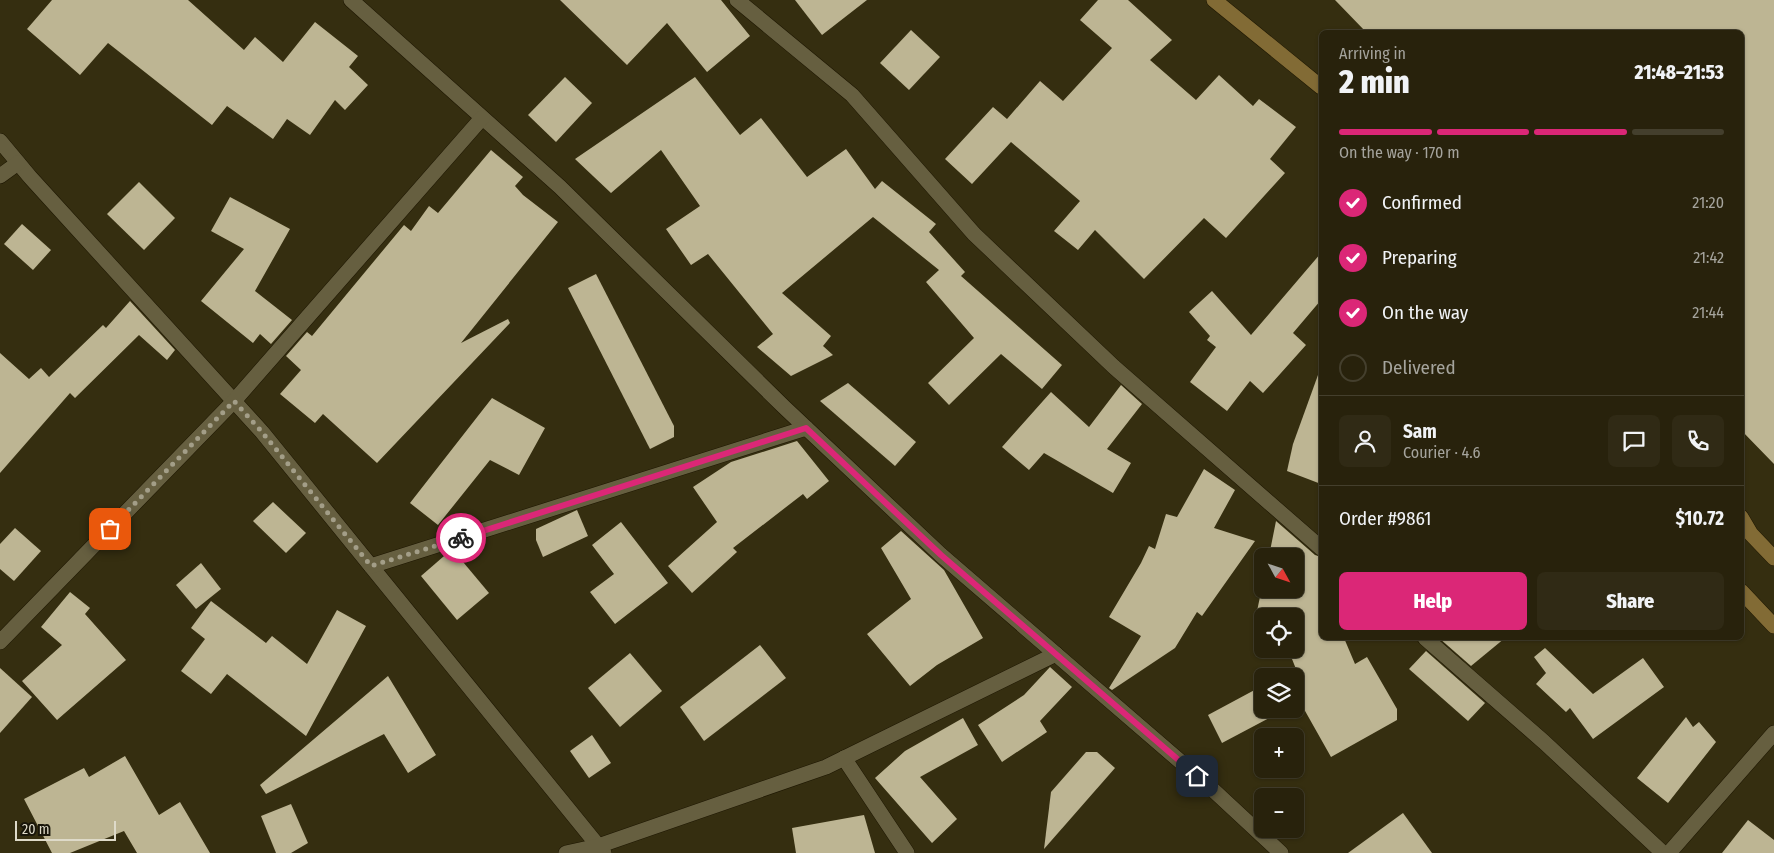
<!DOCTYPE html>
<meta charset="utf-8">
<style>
:root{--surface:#28220c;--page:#302a15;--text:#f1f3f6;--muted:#a5a49d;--line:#443f2d;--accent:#db2777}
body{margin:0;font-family:"Fira Sans Condensed",sans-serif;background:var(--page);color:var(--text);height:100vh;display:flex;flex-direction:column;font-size:19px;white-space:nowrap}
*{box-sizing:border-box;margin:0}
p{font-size:16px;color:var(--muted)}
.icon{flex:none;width:28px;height:28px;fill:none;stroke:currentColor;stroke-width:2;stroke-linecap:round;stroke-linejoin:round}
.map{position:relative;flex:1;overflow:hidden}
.sheet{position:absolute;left:1319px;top:30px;width:425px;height:610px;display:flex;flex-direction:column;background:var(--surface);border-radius:8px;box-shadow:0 1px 4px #0004,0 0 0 1px var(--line)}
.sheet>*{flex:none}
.needle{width:32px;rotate:130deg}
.controls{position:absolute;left:1254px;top:548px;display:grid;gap:10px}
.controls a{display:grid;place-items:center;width:50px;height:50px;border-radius:8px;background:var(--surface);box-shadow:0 1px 4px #0004,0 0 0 1px var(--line);font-size:25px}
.scale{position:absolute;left:15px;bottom:12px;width:101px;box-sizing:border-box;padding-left:5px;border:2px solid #dedac9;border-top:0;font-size:14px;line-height:18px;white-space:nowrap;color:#dedac9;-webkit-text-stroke:4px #19160a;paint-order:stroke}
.pin{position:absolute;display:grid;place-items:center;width:42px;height:42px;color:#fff;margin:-21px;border-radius:10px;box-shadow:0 2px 8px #0006}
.courier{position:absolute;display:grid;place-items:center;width:50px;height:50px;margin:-25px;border:4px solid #db2777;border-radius:50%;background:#fff;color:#222;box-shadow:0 1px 6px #0007}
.headline em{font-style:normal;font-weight:800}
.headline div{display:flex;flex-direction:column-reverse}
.headline{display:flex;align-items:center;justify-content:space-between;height:85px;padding:0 20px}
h1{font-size:32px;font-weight:800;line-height:38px}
.bar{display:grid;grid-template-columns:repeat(4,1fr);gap:8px 5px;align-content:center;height:60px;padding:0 20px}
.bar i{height:6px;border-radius:4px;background:var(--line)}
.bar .selected{background:var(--accent)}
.bar p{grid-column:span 4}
.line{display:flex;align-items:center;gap:12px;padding:0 20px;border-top:1px solid var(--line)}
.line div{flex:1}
.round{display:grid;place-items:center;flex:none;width:52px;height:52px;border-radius:8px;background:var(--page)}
ol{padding:0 20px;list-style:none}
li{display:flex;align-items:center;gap:15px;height:55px}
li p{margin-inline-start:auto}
li .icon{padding:5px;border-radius:50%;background:var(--accent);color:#fff;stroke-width:4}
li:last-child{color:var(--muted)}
li i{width:28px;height:28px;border:2px solid var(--line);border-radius:50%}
.button{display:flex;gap:10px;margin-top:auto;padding:10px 20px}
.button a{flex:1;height:58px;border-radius:8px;background:var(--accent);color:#fff;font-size:20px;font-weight:800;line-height:58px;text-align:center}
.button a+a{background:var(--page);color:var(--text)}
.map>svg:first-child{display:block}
.building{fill:#bdb593}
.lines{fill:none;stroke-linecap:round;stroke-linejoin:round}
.street-casing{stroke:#1d1600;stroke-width:16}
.secondary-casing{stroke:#1d1600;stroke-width:16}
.street{stroke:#665f40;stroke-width:15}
.secondary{stroke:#826b35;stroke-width:15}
.done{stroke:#a39e88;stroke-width:5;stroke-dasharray:0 9}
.route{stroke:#db2777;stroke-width:6}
</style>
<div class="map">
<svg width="1774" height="853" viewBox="0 0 1774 853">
<rect width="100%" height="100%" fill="#352e10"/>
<g class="building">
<path d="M52,0H188L244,50L255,37L283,62L315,22L358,56L349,67L368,85L345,110L335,100L310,135L287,119L273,139L227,106L212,125L108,43L80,75L27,29Z"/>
<path d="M560,0H721L750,36L707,72L667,23L627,65Z"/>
<path d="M795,0H867L822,35Z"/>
<path d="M1098,0H1128L1172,40L1150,60L1196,100L1219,75L1253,106L1259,99L1296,127L1270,159L1285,173L1226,238L1204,218L1144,279L1095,230L1078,250L1054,231L1080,201L1011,142L972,184L945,159L993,107L1007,119L1040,81L1063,101L1112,48L1080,20Z"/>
<path d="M1335,0H1774V464L1741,430V32H1366Z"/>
<path d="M911,30L940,57L909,90L880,63Z"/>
<path d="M565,77L592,103L556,142L528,115Z"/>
<path d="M695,77L740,135L761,118L807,177L846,149L875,189L882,181L936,224L929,232L965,272L961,276L1062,365L1042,389L1001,354L949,405L928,383L974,338L926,282L939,270L873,217L782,293L831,336L823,346L833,355L791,376L757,347L773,334L708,254L691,265L666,229L700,206L661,150L611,193L575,159Z"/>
<path d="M491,150L523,177L515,186L523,195L558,222L461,343L508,319L510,323L377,463L323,414L315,423L280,394L301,370L286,356L307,332L312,336L404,225L411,231L429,206L438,213Z"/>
<path d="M139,182L175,218L144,250L107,214Z"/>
<path d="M230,197L290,229L255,291L292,320L271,344L260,334L253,343L201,301L244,249L211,231Z"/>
<path d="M22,224L51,250L33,270L4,244Z"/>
<path d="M1321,253V300L1293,333L1306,345L1263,393L1250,381L1227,411L1190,382L1216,347L1207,340L1210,336L1189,312L1212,291L1251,335Z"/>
<path d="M596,274L674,426V437L650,449L568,288Z"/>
<path d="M130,301L175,350L167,360L139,335L75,398L70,393L0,473V353L29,379L41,368L49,377L103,325L106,328Z"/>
<path d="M1318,375L1321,376V484L1287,471L1293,444Z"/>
<path d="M848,383L916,442L895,466L820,401Z"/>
<path d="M1121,385L1142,404L1107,449L1131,463L1113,493L1044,453L1029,470L1002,447L1051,392L1089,427Z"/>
<path d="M492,398L545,428L519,475L490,460L438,525L410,503Z"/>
<path d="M797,441L829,481L807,499L803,494L733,548L737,552L692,593L668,566L717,522L693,487L731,462Z"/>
<path d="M1204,469L1235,490L1214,528L1255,541L1202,616L1197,612L1175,648L1112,690L1109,688L1141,636L1109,617L1141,563L1149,546L1155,549L1166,514L1177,517Z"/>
<path d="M273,502L306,533L286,553L253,521Z"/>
<path d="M577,510L588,536L543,557L536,540V529Z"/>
<path d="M1276,521L1315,555L1321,557V638H1344L1355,664L1367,657L1397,709V720L1331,757L1300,702L1295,704V676H1282L1296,669L1288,649H1295V616H1256L1262,587V589H1295V556H1269Z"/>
<path d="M621,522L668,583L615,624L590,592L614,574L592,545Z"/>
<path d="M15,528L41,551L14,581L0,569V544Z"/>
<path d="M901,531L944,570L983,638L937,665L910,686L867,634L911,599L881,548Z"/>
<path d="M451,550H453L489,593L457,620L421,576Z"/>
<path d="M201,563L221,589L196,609L176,585Z"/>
<path d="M70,592L90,608L85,614L126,660L57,720L22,681L62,645L41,627Z"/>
<path d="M211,601L266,643L272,636L307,664L337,610L366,626L306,736L227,674L211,694L181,671L205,639L191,628Z"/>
<path d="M1439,638H1505L1471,666Z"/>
<path d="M760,645L786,678L704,741L680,707Z"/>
<path d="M1545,648L1593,694L1643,658L1664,687L1593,739L1570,708L1566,712L1536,684L1546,673L1534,657Z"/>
<path d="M1426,651L1485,703L1468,721L1409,669Z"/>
<path d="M630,653L662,691L620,727L588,688Z"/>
<path d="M1050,667L1072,687L1040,721L1047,732L1002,762L978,725L1024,695Z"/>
<path d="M0,668L32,697L0,733Z"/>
<path d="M388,676L436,755L408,773L384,734L266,794L260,785Z"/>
<path d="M1262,686V709H1286L1222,743L1208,715Z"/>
<path d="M1686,717L1693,727L1699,722L1716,742L1668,803L1637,778Z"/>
<path d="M963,718L978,745L920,777L957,819L932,843L875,778L905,751Z"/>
<path d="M592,735L611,763L589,778L570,751Z"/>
<path d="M1086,752H1097L1115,768L1044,849L1051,792Z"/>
<path d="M125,756L159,815L180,802L210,853H137L124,831L70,853H52L24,799L84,768L89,777Z"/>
<path d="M291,804L308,843L291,853H276L261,816Z"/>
<path d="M1403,813L1432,853H1348Z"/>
<path d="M864,815L875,853H796L792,828Z"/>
<path d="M1748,820L1774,840V853H1722Z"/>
</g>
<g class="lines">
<defs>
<g id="street">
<path d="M351,0L560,187L784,407L941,555L1211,788L1281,853"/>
<path d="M737,0L852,95L974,234L1114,367L1321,548"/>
<path d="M0,141L30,177L262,432L604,853"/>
<path d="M0,176L18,163"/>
<path d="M371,566L806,428"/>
<path d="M1425,638L1544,742L1663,853"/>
<path d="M0,642L234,401L482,118"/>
<path d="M844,758L907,853"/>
<path d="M566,853L598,846L826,767L1056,654"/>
<path d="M1669,853L1774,733"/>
</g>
<g id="secondary">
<path d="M1214,0L1321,87"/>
<path d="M1741,517L1751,534L1774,558"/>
<path d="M1741,591L1774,626"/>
</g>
</defs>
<use href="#street" class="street-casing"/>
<use href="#secondary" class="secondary-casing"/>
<use href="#street" class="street"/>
<use href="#secondary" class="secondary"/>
</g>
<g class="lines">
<path class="done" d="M110,529L234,401L262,432L371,566L461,538"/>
<path class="route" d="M461,538L806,428L941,555L1197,776"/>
</g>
</svg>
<div class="controls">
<a><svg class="needle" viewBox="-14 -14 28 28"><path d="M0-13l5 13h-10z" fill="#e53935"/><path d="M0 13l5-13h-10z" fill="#a5a49d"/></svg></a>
<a><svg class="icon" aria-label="locate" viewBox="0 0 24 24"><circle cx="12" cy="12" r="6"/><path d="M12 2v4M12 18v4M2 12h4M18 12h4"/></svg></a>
<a><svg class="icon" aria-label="layers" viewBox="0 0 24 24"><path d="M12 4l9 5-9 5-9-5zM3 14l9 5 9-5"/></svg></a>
<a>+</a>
<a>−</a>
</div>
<div class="scale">20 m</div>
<div class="pin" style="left:110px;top:529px;background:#ea580c"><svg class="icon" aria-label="bag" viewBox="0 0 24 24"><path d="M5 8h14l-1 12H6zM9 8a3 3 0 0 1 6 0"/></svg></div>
<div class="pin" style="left:1197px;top:776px;background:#1f2937"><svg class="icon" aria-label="home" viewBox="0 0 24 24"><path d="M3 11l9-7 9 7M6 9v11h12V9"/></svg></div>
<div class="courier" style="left:461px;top:538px"><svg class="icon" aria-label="bike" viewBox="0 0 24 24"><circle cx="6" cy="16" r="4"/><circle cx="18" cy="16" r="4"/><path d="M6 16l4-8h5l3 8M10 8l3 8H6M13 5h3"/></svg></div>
<section class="sheet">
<div class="headline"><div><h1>2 min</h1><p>Arriving in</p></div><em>21:48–21:53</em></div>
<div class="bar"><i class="selected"></i><i class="selected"></i><i class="selected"></i><i></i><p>On the way · 170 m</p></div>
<ol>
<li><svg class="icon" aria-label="check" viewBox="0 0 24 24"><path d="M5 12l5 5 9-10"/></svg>Confirmed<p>21:20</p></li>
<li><svg class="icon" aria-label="check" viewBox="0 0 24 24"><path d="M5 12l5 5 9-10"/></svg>Preparing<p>21:42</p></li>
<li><svg class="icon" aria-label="check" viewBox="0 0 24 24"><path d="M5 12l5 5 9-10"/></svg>On the way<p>21:44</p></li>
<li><i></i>Delivered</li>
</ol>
<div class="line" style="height:90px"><a class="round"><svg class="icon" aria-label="person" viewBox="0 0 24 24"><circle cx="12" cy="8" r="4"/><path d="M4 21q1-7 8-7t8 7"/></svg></a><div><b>Sam</b><p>Courier · 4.6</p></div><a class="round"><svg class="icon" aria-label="chat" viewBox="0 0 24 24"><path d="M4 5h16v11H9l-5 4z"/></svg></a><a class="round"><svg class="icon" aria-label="phone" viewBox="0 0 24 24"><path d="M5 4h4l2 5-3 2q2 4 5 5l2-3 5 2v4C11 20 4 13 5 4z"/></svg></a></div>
<div class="line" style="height:65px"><div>Order #9861</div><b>$10.72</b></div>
<div class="button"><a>Help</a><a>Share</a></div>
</section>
</div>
